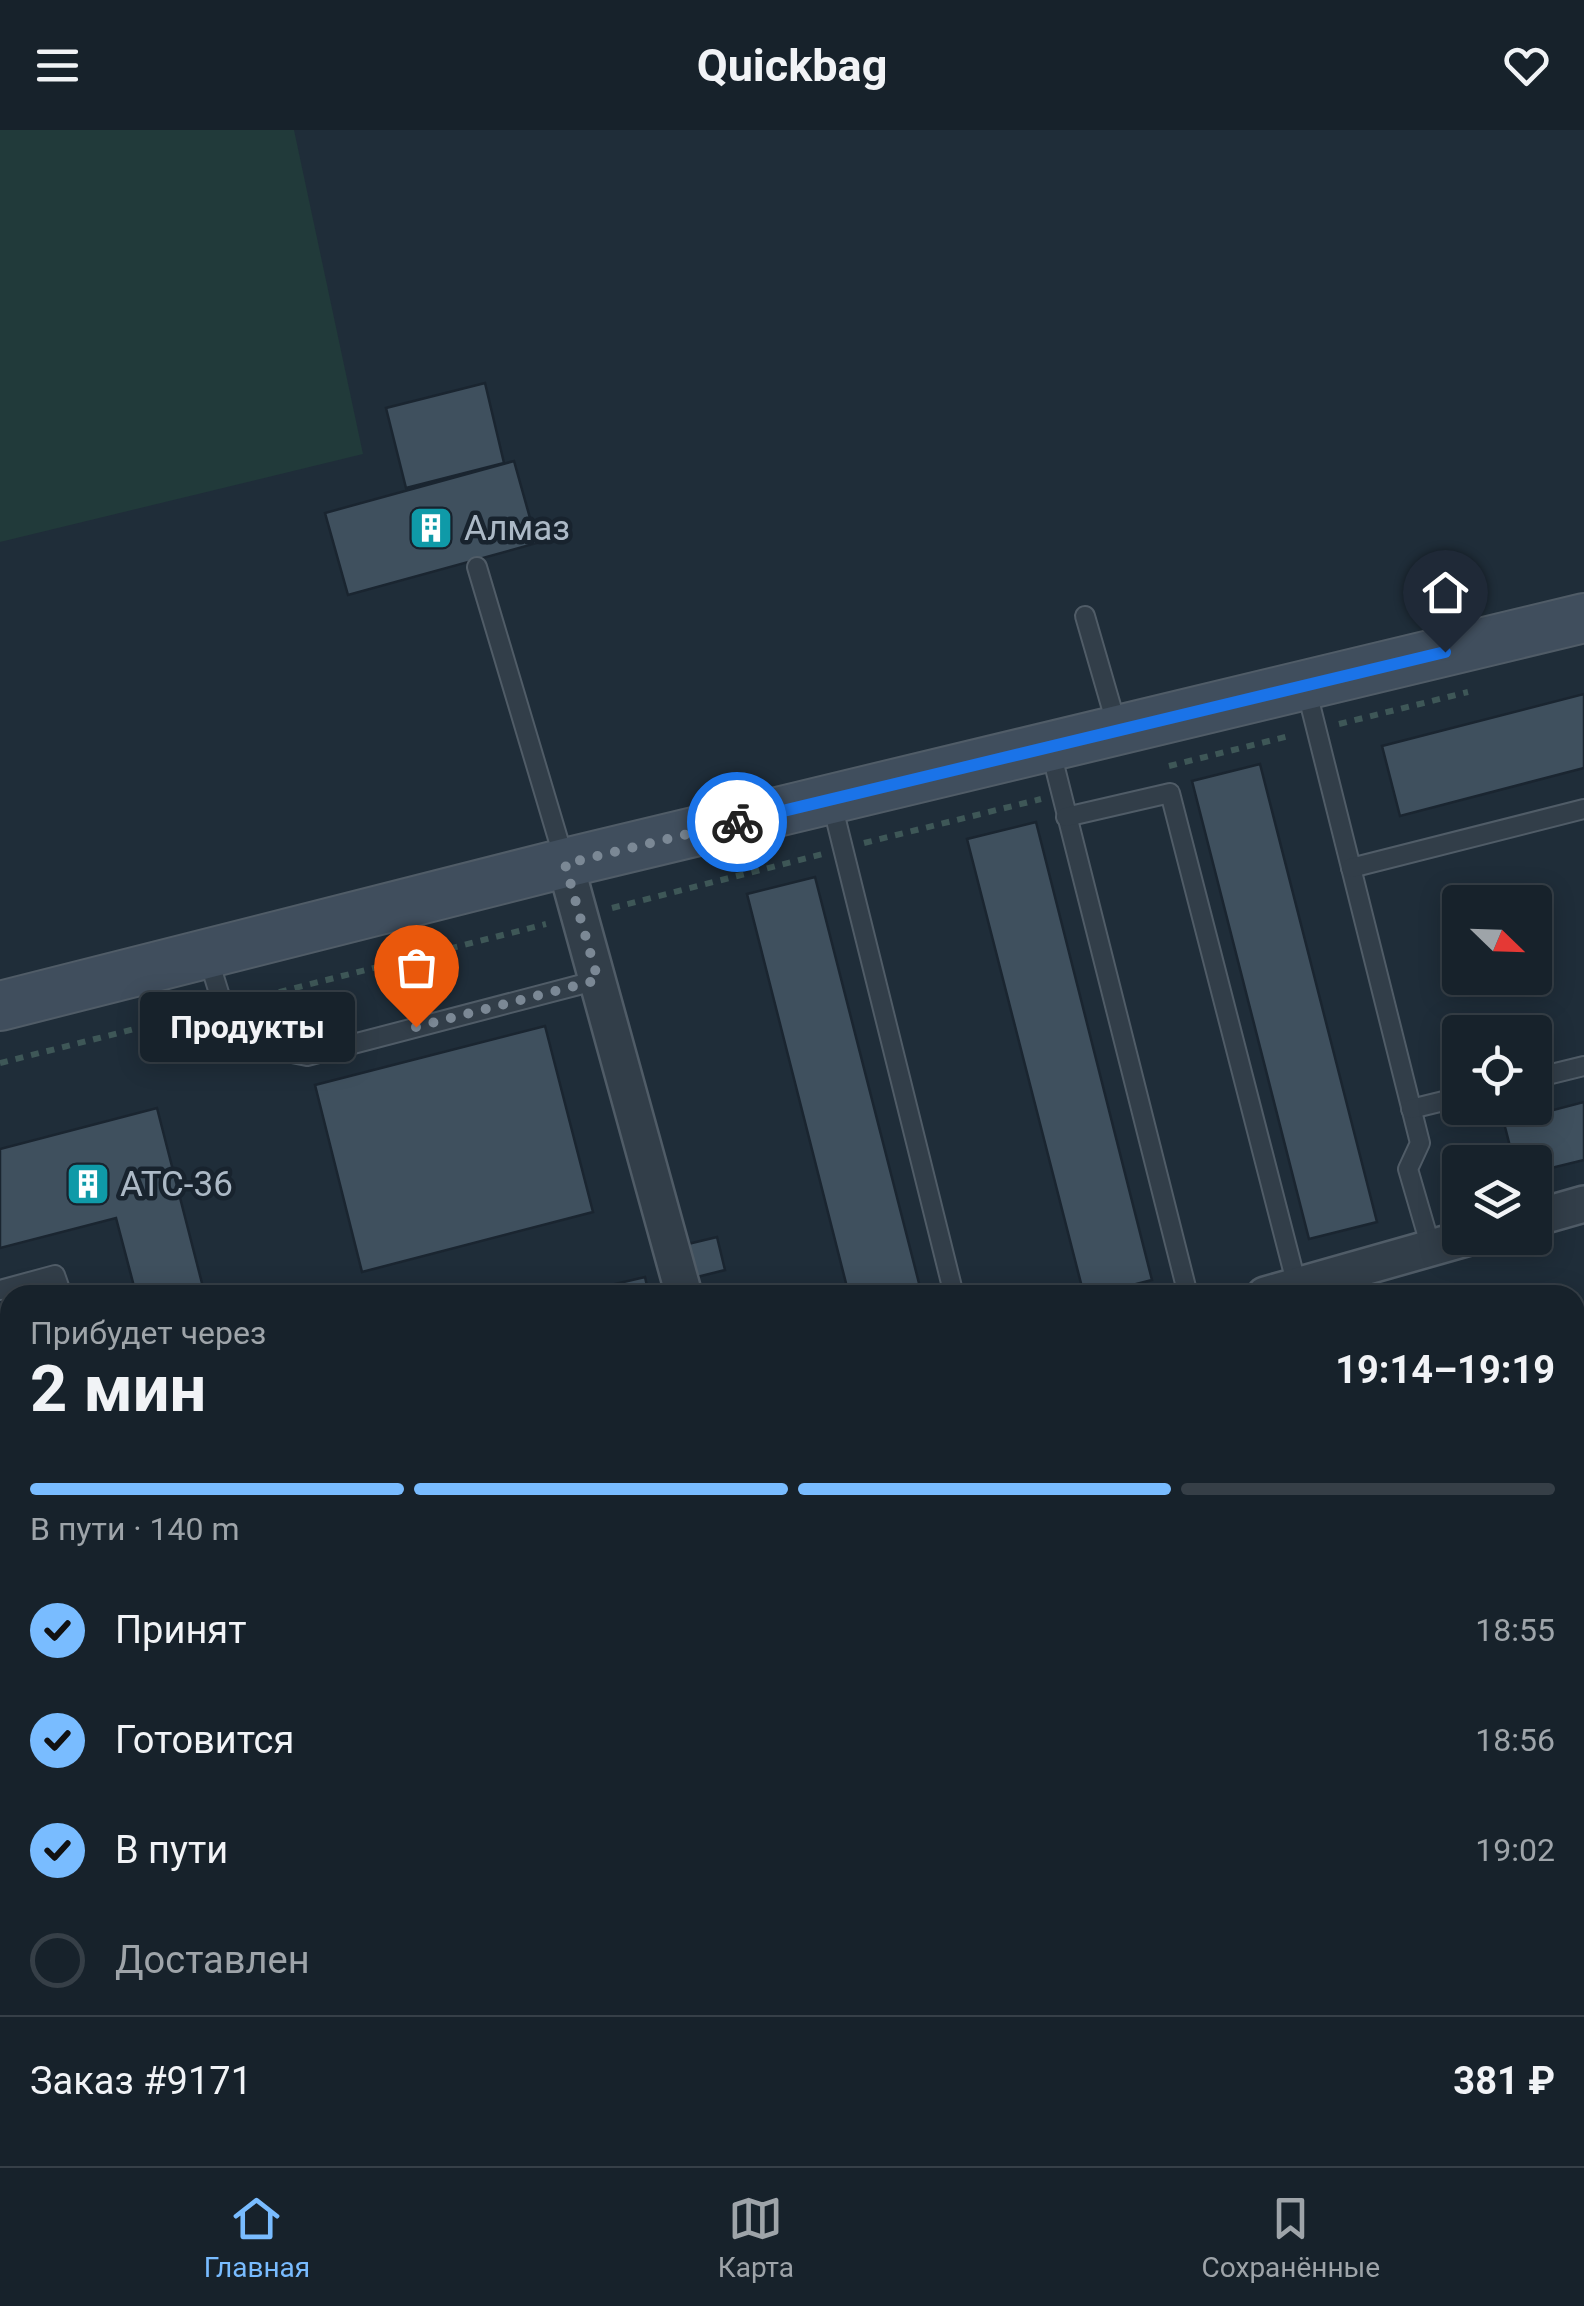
<!DOCTYPE html>
<html lang="ru">
<meta charset="utf-8">
<style>
:root{--surface:#17222b;--page:#202a33;--text:#f1f3f6;--muted:#9ea4a9;--line:#363f47;--accent:#79bcff}
body{margin:0;font-family:Roboto,sans-serif;background:var(--page);color:var(--text);height:100vh;display:flex;flex-direction:column;font-size:38px;white-space:nowrap}
*{box-sizing:border-box;margin:0}
p{font-size:32px;color:var(--muted)}
.icon{flex:none;width:55px;height:55px;fill:none;stroke:currentColor;stroke-width:2;stroke-linecap:round;stroke-linejoin:round}
.map{position:relative;flex:1;overflow:hidden}
.sheet{position:absolute;left:0px;top:1155px;width:1585px;height:882px;display:flex;flex-direction:column;background:var(--surface);border-radius:30px 30px 0 0;box-shadow:0 5px 25px #0003,0 0 0 2px var(--line)}
.sheet>*{flex:none}
.needle{width:65px;rotate:113deg}
.fabs{position:absolute;left:1442px;top:755px;display:grid;gap:20px}
.fabs a{display:grid;place-items:center;width:110px;height:110px;border-radius:10px;background:var(--surface);box-shadow:0 5px 25px #0003,0 0 0 2px var(--line);font-size:50px}
.pin{position:absolute;display:grid;place-items:center;width:85px;height:85px;color:#fff;margin:-102px -42px;border-radius:50% 50% 50% 0;rotate:-45deg;box-shadow:0 0 10px #0007}
.pin .icon{rotate:45deg}
.courier{position:absolute;display:grid;place-items:center;width:100px;height:100px;margin:-50px;border:8px solid #1a73e8;border-radius:50%;background:#fff;color:#222;box-shadow:0 2px 12px #0007}
.bubble{position:absolute;height:70px;border-radius:10px;background:var(--surface);box-shadow:0 5px 25px #0003,0 0 0 2px var(--line);font-size:32px;font-weight:700;line-height:70px;text-align:center}
.overview em{font-style:normal;font-weight:700}
.overview div{display:flex;flex-direction:column-reverse}
.overview{display:flex;align-items:center;justify-content:space-between;height:170px;padding:0 30px}
h1{font-size:65px;font-weight:700;line-height:75px}
.bar{display:grid;grid-template-columns:repeat(4,1fr);gap:15px 10px;align-content:center;height:120px;padding:0 30px}
.bar i{height:12px;border-radius:8px;background:var(--line)}
.bar .active{background:var(--accent)}
.bar p{grid-column:span 4}
.line{display:flex;align-items:center;gap:25px;padding:0 30px;border-top:2px solid var(--line)}
.line div{flex:1}
ol{padding:0 30px;list-style:none}
li{display:flex;align-items:center;gap:30px;height:110px}
li p{margin-inline-start:auto}
li .icon{padding:10px;border-radius:50%;background:var(--accent);color:#111;stroke-width:4}
li:last-child{color:var(--muted)}
li i{width:55px;height:55px;border:5px solid var(--line);border-radius:50%}
header{display:flex;justify-content:space-between;align-items:center;height:130px;padding:0 30px;background:var(--surface);font-size:45px;font-weight:700}
.tab-bar{display:flex;justify-content:space-around;align-items:center;height:140px;border-top:2px solid var(--line);background:var(--surface);font-size:28px;color:var(--muted)}
.tab-bar a{display:grid;justify-items:center;gap:5px}
.tab-bar .active{color:var(--accent)}
.map>svg:first-child{display:block}
.green{fill:#213a3a}
.building{fill:#3f505e;stroke:#1a2530;stroke-width:2.5}
.lines{fill:none;stroke-linecap:round;stroke-linejoin:round}
.service-casing{stroke:#505c67;stroke-width:22}
.minor-casing{stroke:#505c67;stroke-width:40}
.secondary-casing{stroke:#505c67;stroke-width:52}
.path{stroke:#3e5757;stroke-width:6;stroke-dasharray:8 8;stroke-linecap:butt}
.service{stroke:#323e49;stroke-width:18}
.minor{stroke:#323e49;stroke-width:35}
.secondary{stroke:#404e5d;stroke-width:48}
.done{stroke:#7b8895;stroke-width:10;stroke-dasharray:0 18}
.route{stroke:#1a73e8;stroke-width:12}
.labels{text-anchor:middle;stroke-width:9;stroke-linejoin:round;paint-order:stroke}
.poi-label{font-size:35px;fill:#acb9c6;stroke:#18232e;text-anchor:start}
</style>
<header><svg class="icon" aria-label="menu" viewBox="0 0 24 24"><path d="M4 6h16M4 12h16M4 18h16"/></svg>Quickbag<svg class="icon" aria-label="heart" viewBox="0 0 24 24"><path d="M12 20l-8-8c-3-5 5-10 8-4 3-6 11-1 8 4z"/></svg></header>
<div class="map">
<svg width="1584" height="2036" viewBox="0 0 1584 2036">
<rect width="100%" height="100%" fill="#1f2d39"/>
<path class="green" d="M0,0H294L363,324L0,412Z"/>
<g class="building">
<path d="M485,253L504,333L406,358L386,278Z"/>
<path d="M514,331L537,413L348,465L325,383Z"/>
<path d="M1584,564V638L1400,686L1382,616Z"/>
<path d="M1260,634L1377,1092L1309,1109L1192,651Z"/>
<path d="M1036,692L1152,1150L1093,1165H1084L967,709Z"/>
<path d="M815,747L922,1165H849L747,764Z"/>
<path d="M545,896L593,1082L362,1142L315,955Z"/>
<path d="M1584,972V1030L1535,1042V1032H1514L1504,993Z"/>
<path d="M157,978L205,1165H132L136,1164L116,1088L0,1118V1019Z"/>
<path d="M717,1107L725,1140L697,1147L688,1114Z"/>
<path d="M645,1147L649,1165H568Z"/>
<path d="M669,2028H735L737,2036H672Z"/>
</g>
<g class="lines">
<defs>
<g id="service">
<path d="M477,437L564,729"/>
<path d="M1085,486L1118,600"/>
<path d="M1306,558L1420,1013L1408,1039L1431,1118"/>
<path d="M1050,618L1188,1165"/>
<path d="M831,670L954,1165"/>
<path d="M1066,687L1170,663L1297,1156"/>
<path d="M1351,738L1584,679"/>
<path d="M207,824L227,889L257,916L307,926L598,850"/>
<path d="M1535,948L1584,936"/>
<path d="M1411,979L1460,967"/>
<path d="M0,1160L55,1145L62,1165"/>
<path d="M0,1513L10,1511"/>
<path d="M630,2028L632,2036"/>
</g>
<g id="minor">
<path d="M565,733L684,1165"/>
<path d="M1535,1088L1584,1074"/>
<path d="M1265,1165L1466,1108"/>
<path d="M1575,1711L1584,1709"/>
<path d="M776,2028L778,2036"/>
<path d="M119,2036L157,2028"/>
<path d="M888,2036L892,2028"/>
</g>
<path id="secondary" d="M0,876L565,733L1584,488"/>
</defs>
<use href="#service" class="service-casing"/>
<use href="#minor" class="minor-casing"/>
<use href="#secondary" class="secondary-casing"/>
<g class="path">
<path d="M1339,594L1468,562"/>
<path d="M1169,636L1293,605"/>
<path d="M864,713L1041,669"/>
<path d="M612,778L823,724"/>
<path d="M248,870L546,794"/>
<path d="M0,933L202,882"/>
</g>
<use href="#service" class="service"/>
<use href="#minor" class="minor"/>
<use href="#secondary" class="secondary"/>
</g>
<g class="lines">
<path class="done" d="M416,897L598,850L565,734L737,692"/>
<path class="route" d="M737,692L1445,522"/>
</g>
<defs>
<symbol id="building-square" viewBox="-11 -11 22 22"><rect x="-9" y="-9" width="18" height="18" rx="4" fill="#0f9aa8" stroke="#18232e"/><path d="M-4-6H4V6H1V3H-1V6H-4ZM-2.5-4.3h1.7v1.8h-1.7ZM.8-4.3h1.7v1.8H.8ZM-2.5-1h1.7V.8h-1.7ZM.8-1h1.7V.8H.8Z" fill="#fff"/></symbol>
</defs>
<g fill-rule="evenodd">
<use href="#building-square" x="406" y="373" width="50" height="50"/>
<use href="#building-square" x="63" y="1029" width="50" height="50"/>
</g>
<g class="labels">
<g class="poi-label">
<text x="464" y="410">Алмаз</text>
<text x="120" y="1066">АТС-36</text>
</g>
</g>
</svg>
<div class="fabs">
<a><svg class="needle" viewBox="-14 -14 28 28"><path d="M0-13l5 13h-10z" fill="#e53935"/><path d="M0 13l5-13h-10z" fill="#9ea4a9"/></svg></a>
<a><svg class="icon" aria-label="locate" viewBox="0 0 24 24"><circle cx="12" cy="12" r="6"/><path d="M12 2v4M12 18v4M2 12h4M18 12h4"/></svg></a>
<a><svg class="icon" aria-label="layers" viewBox="0 0 24 24"><path d="M12 4l9 5-9 5-9-5zM3 14l9 5 9-5"/></svg></a>
</div>
<div class="pin" style="left:416px;top:897px;background:#ea580c"><svg class="icon" aria-label="bag" viewBox="0 0 24 24"><path d="M5 8h14l-1 12H6zM9 8a3 3 0 0 1 6 0"/></svg></div>
<div class="pin" style="left:1445px;top:522px;background:#1f2937"><svg class="icon" aria-label="home" viewBox="0 0 24 24"><path d="M3 11l9-7 9 7M6 9v11h12V9"/></svg></div>
<div class="courier" style="left:737px;top:692px"><svg class="icon" aria-label="bike" viewBox="0 0 24 24"><circle cx="6" cy="16" r="4"/><circle cx="18" cy="16" r="4"/><path d="M6 16l4-8h5l3 8M10 8l3 8H6M13 5h3"/></svg></div>
<div class="bubble" style="left:140px;top:862px;width:215px">Продукты</div>
<section class="sheet">
<div class="overview"><div><h1>2 мин</h1><p>Прибудет через</p></div><em>19:14–19:19</em></div>
<div class="bar"><i class="active"></i><i class="active"></i><i class="active"></i><i></i><p>В пути · 140 m</p></div>
<ol>
<li><svg class="icon" aria-label="check" viewBox="0 0 24 24"><path d="M5 12l5 5 9-10"/></svg>Принят<p>18:55</p></li>
<li><svg class="icon" aria-label="check" viewBox="0 0 24 24"><path d="M5 12l5 5 9-10"/></svg>Готовится<p>18:56</p></li>
<li><svg class="icon" aria-label="check" viewBox="0 0 24 24"><path d="M5 12l5 5 9-10"/></svg>В пути<p>19:02</p></li>
<li><i></i>Доставлен</li>
</ol>
<div class="line" style="height:130px"><div>Заказ #9171</div><b>381 ₽</b></div>
</section>
</div>
<nav class="tab-bar">
<a class="active"><svg class="icon" aria-label="home" viewBox="0 0 24 24"><path d="M3 11l9-7 9 7M6 9v11h12V9"/></svg>Главная</a>
<a><svg class="icon" aria-label="map" viewBox="0 0 24 24"><path d="M3 6l6-2 6 2 6-2v14l-6 2-6-2-6 2zM9 4v14M15 6v14"/></svg>Карта</a>
<a><svg class="icon" aria-label="saved" viewBox="0 0 24 24"><path d="M7 4h10v16l-5-4-5 4z"/></svg>Сохранённые</a>
</nav>
